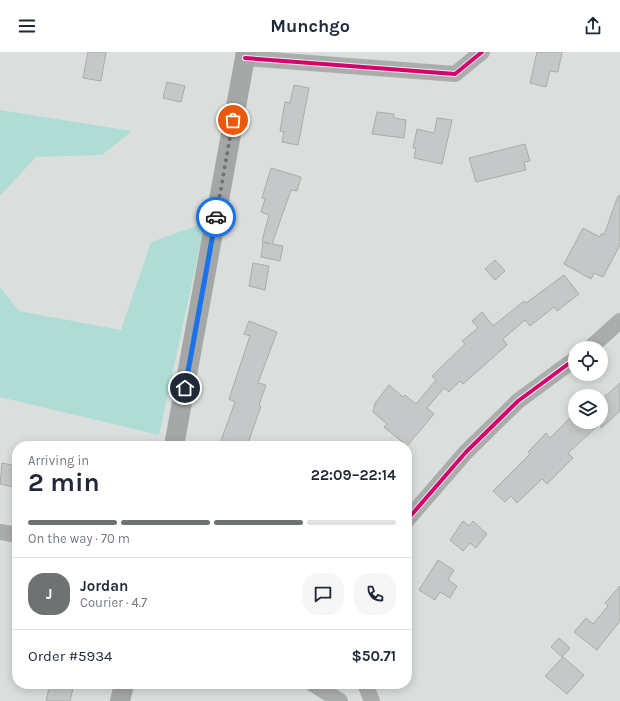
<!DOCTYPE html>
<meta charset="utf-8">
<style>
:root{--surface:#fff;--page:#f6f6f7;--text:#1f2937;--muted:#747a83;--line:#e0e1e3;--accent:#6f7272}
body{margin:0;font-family:Karla,sans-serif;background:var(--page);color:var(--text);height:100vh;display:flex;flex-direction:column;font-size:15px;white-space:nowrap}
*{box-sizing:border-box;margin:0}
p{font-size:13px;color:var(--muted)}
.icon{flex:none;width:22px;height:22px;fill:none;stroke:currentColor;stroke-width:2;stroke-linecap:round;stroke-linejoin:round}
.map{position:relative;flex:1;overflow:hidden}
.side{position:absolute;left:12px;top:389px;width:400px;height:248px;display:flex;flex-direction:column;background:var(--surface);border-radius:16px;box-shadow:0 2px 10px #0003}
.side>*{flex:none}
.tools{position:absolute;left:568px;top:289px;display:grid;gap:8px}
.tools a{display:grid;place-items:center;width:40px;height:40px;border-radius:50%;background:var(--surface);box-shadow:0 2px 10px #0003;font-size:20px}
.pin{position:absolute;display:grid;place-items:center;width:34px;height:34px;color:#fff;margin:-17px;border:2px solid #fff;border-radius:50%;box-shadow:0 1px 4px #0007}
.courier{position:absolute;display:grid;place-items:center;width:40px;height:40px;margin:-20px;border:3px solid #1a73e8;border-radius:50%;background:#fff;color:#222;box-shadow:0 1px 5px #0007}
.head em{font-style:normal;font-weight:700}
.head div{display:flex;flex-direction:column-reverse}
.head{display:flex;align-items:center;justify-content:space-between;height:68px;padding:0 16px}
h1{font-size:26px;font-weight:700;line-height:30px}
.bar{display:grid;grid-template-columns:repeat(4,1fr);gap:6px 4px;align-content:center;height:48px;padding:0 16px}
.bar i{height:5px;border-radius:3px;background:var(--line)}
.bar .current{background:var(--accent)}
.bar p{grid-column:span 4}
.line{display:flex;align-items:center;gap:10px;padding:0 16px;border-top:1px solid var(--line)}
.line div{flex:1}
.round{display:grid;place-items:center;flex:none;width:42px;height:42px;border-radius:16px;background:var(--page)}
header{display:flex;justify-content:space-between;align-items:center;height:52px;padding:0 16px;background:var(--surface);font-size:18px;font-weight:700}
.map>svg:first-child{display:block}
.green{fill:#afddd5}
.building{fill:#c5c8c8;stroke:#a8acab}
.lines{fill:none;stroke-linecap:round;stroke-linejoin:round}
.minor{stroke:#abadad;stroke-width:16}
.major{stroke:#a4a7a6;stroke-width:20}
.cycleway-casing{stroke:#e6edec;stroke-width:6}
.cycleway{stroke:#d6006c;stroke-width:4}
.done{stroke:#6f7272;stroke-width:4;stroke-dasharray:0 7.2}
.route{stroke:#1a73e8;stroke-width:5}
</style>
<header><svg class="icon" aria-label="menu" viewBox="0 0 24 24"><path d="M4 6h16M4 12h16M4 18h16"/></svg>Munchgo<svg class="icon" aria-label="share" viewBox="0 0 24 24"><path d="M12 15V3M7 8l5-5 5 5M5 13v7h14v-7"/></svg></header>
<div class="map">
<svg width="620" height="649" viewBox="0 0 620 649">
<rect width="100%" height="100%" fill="#dadfde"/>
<g class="green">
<path d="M0,58L132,79L102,103L36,105L0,144Z"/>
<path d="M205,171L159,383L0,345V235L19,259L121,278L151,190Z"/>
</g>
<g class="building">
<path d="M88,0H106L101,29L83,26Z"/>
<path d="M537,0H562L558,20L550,19L546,35L530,31Z"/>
<path d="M167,30L185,34L181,50L163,46Z"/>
<path d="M294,33L309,36L298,93L282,90L284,80L280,79L285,50L290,51Z"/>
<path d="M377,60L394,62V66L406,68L404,86L372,82Z"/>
<path d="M437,66L452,68L442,112L414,106L416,96H413L417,77L434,81Z"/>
<path d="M525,92L530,109L524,110L526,118L476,130L469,106Z"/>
<path d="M271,116L301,125L297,139L291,138L272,192L283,194L280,209L261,205L263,190L270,192L262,189L269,163L261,160L265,147L262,146Z"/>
<path d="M618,144H620V193L603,225L594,221L591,227L564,212L583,176L600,185L602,181L604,183Z"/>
<path d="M495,208L505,219L495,228L485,217Z"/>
<path d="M253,211L269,214L265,238L249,234Z"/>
<path d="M564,223L579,242L557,259L554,255L530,274L525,268L503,287L507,293L463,332L460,329L449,340L444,336L427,356L434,362L407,394L384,375L387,372L373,360L375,351L389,333L403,345L405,343L416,352L436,328L432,324L465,292L462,289L478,276L472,269L482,260L493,274L524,249L526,251Z"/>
<path d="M249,269L277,280L258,331L266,333L259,353L261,354L247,394H219L235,350L229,347L250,284L244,282Z"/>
<path d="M620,331V359L601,376V371L568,401L573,406L547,432L542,427L517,451L511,444L505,450L493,439L530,402L528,400L546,381L550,386L575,361V370H601V348Z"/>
<path d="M2,411L17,414L14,435L0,432Z"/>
<path d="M463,469L469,474L473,469L487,482L476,496L470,491L463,499L450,488Z"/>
<path d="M438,508L454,518L448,528L457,534L450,546L440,540L435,548L419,538Z"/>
<path d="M620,534V569L597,598L574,580L586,566L593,572L608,554L605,551Z"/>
<path d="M559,586L570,596L562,605L551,595Z"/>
<path d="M563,605L584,623L567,642L545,624Z"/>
<path d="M50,632H74L70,649H46Z"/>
</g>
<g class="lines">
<g class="minor">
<path d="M245,6L455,22L482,0"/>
<path d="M590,296L620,269"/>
<path d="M407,468L466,400L518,349L575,307"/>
<path d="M0,480L17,483"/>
<path d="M313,632L340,649"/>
<path d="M365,632L372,649"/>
</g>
<g class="major">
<path d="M174,394L246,0"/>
<path d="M120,649L124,632"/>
</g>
<defs>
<g id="cycleway">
<path d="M245,6L455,22L482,0"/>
<path d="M407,468L466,400L518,349L575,307"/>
</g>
</defs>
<use href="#cycleway" class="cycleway-casing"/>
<use href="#cycleway" class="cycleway"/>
</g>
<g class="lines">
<path class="done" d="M216,165L233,68"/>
<path class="route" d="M185,336L216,165"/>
</g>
</svg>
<div class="tools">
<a><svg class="icon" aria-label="locate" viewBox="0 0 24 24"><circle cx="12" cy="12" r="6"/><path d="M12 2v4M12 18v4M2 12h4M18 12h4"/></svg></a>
<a><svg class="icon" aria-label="layers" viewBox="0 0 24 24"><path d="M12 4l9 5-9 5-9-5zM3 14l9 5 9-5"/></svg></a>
</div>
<div class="pin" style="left:233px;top:68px;background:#ea580c"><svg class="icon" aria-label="bag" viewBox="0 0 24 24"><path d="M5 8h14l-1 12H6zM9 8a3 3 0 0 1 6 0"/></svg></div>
<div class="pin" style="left:185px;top:336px;background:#1f2937"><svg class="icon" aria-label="home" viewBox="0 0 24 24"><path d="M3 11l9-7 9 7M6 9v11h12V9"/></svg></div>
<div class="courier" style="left:216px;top:165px"><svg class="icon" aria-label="car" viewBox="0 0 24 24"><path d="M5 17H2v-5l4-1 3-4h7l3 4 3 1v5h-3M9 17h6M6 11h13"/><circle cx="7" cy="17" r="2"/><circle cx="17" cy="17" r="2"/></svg></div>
<section class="side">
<div class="head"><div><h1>2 min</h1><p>Arriving in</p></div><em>22:09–22:14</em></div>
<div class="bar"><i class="current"></i><i class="current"></i><i class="current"></i><i></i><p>On the way · 70 m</p></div>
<div class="line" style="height:72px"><b class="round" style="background:var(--accent);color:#fff">J</b><div><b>Jordan</b><p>Courier · 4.7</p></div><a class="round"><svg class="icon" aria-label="chat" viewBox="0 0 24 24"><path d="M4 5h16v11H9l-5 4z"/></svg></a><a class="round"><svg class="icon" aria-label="phone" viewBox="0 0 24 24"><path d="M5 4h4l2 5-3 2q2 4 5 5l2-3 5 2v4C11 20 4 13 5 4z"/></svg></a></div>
<div class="line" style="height:52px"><div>Order #5934</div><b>$50.71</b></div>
</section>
</div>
